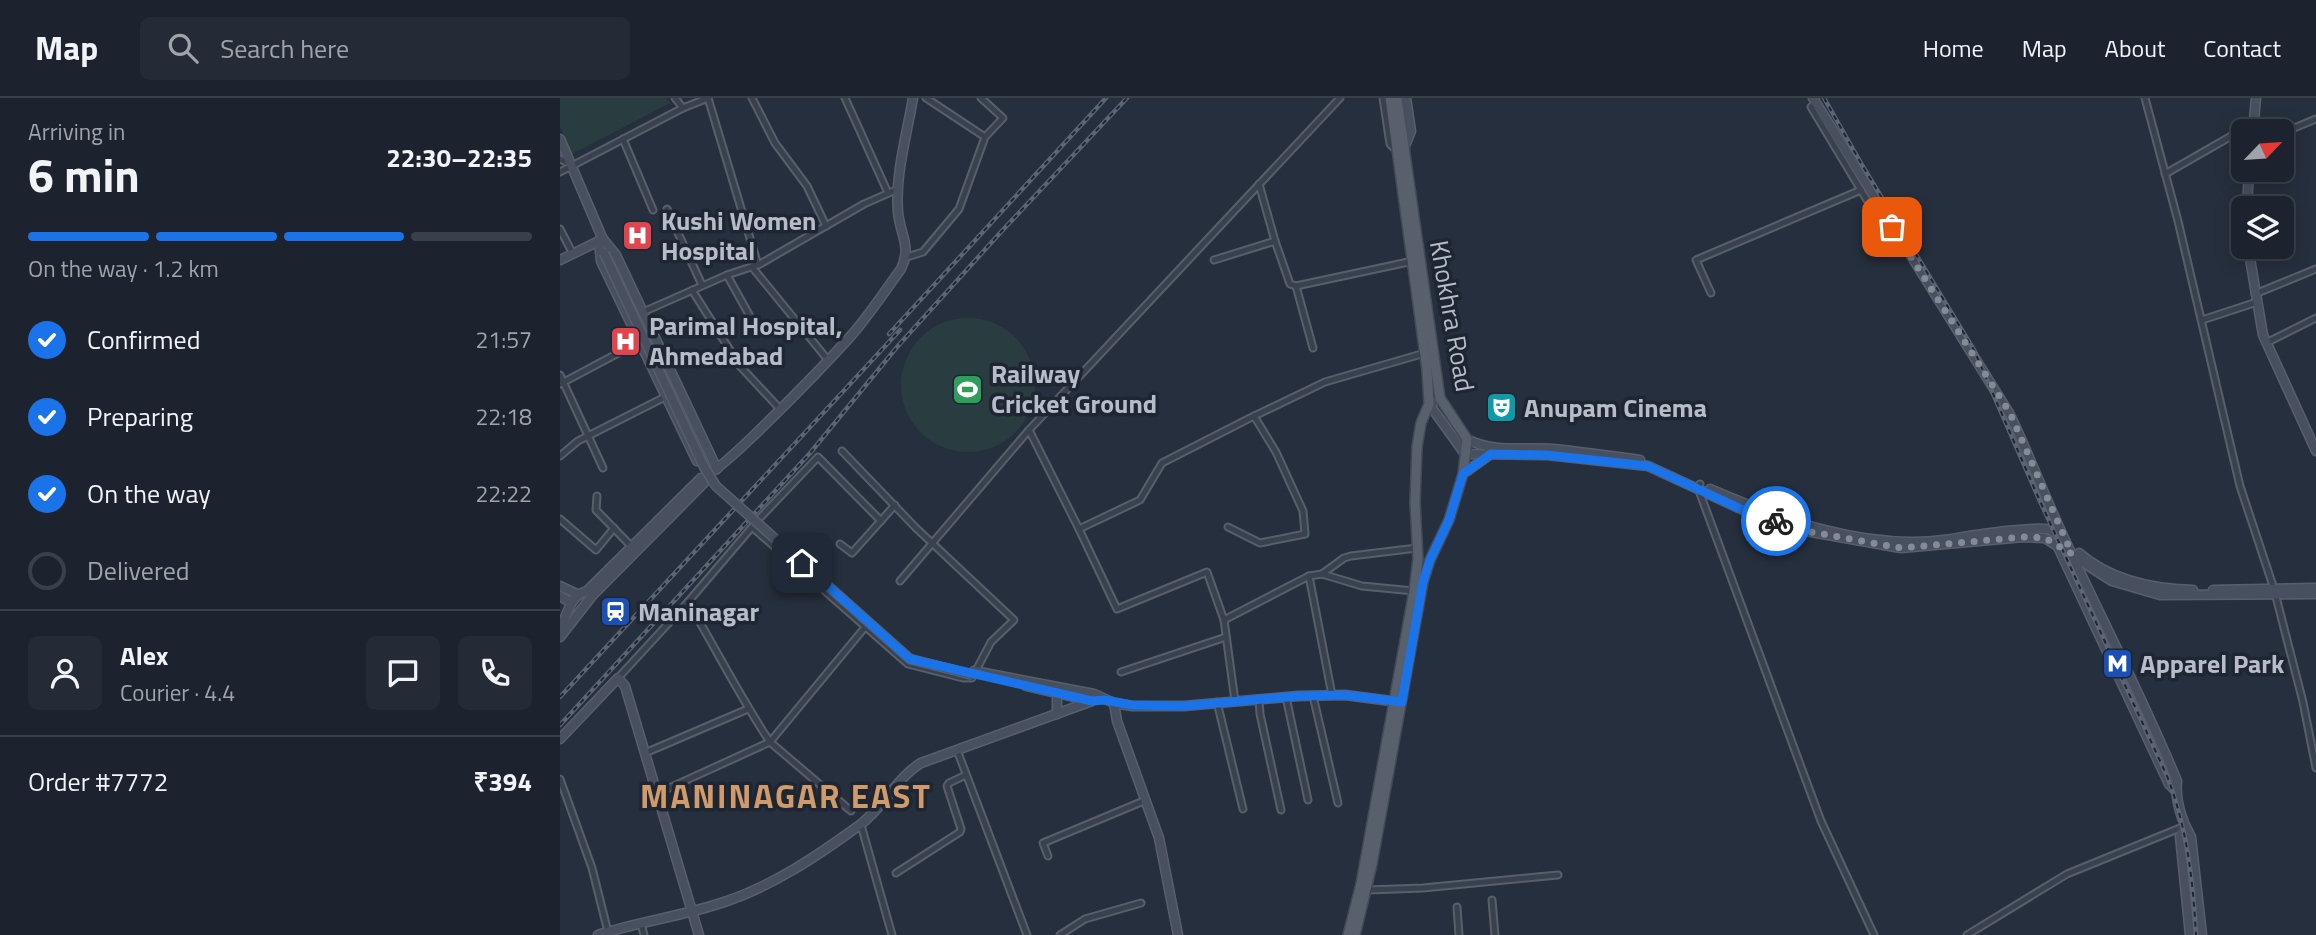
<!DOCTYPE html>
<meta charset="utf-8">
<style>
:root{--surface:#1c232e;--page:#252b36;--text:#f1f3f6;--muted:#a0a4aa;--line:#3a404a;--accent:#1a73e8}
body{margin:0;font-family:"Titillium Web",sans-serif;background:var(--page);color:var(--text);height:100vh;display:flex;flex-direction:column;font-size:26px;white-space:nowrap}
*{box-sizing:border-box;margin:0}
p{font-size:23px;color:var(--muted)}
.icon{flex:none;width:38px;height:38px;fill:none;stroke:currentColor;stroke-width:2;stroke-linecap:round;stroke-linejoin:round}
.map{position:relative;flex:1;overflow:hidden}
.sheet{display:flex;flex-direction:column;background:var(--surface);width:560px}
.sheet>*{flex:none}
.needle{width:46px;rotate:65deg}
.fabs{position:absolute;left:1671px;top:21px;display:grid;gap:14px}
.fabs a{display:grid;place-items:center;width:63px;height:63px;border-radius:10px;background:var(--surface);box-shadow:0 4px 18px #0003,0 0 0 2px var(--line);font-size:35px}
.pin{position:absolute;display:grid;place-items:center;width:60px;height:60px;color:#fff;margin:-30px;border-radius:14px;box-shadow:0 4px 10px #0006}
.courier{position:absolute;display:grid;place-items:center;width:70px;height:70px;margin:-35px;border:5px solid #1a73e8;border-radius:50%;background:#fff;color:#222;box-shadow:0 2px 9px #0007}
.summary em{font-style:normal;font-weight:700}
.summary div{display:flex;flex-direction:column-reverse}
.summary{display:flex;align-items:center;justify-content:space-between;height:119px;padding:0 28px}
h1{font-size:46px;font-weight:700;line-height:52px}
.bar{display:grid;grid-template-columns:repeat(4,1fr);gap:10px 7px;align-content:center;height:84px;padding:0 28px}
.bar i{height:9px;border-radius:5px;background:var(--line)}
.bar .active{background:var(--accent)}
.bar p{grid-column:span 4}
.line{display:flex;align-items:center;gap:18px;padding:0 28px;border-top:2px solid var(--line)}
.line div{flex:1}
.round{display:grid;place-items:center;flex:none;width:74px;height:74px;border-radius:10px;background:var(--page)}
ol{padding:0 28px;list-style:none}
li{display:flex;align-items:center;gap:21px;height:77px}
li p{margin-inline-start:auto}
li .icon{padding:7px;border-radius:50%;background:var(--accent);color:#fff;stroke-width:4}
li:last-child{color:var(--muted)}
li i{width:38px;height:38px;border:4px solid var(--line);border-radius:50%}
header{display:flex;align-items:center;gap:42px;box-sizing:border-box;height:98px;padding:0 35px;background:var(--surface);border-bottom:2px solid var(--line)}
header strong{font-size:33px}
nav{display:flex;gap:38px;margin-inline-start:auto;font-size:24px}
.search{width:490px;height:63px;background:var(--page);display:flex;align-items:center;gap:18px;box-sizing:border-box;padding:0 24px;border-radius:10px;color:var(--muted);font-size:26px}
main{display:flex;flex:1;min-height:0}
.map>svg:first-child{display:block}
.green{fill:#293d40}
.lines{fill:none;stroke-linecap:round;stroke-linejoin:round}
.street-casing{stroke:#585f6b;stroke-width:9}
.secondary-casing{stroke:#585f6b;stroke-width:11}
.primary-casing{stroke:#434a57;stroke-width:12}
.street{stroke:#3a414e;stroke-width:5}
.secondary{stroke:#485060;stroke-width:8}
.primary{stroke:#58606d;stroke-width:9}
.rail-casing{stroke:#5c6574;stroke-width:4.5}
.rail{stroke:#1f2633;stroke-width:2;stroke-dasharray:5;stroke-linecap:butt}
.secondary-bridge-casing{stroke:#585f6b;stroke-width:11;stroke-linecap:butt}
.secondary-bridge{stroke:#485060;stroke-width:8}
.done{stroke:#848b97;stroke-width:7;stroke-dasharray:0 12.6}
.route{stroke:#1a73e8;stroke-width:9}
.labels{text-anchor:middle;stroke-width:7;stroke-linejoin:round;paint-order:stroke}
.poi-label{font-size:26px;font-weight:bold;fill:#b6bcc8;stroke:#1f2633;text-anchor:start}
.street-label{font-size:26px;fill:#b6bcc8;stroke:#1f2633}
.district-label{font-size:33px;font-weight:bold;letter-spacing:2px;fill:#cf9b6a;stroke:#1f2633}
</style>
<header>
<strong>Map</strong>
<div class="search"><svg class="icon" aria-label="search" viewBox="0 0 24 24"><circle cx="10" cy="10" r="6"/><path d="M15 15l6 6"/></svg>Search here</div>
<nav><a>Home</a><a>Map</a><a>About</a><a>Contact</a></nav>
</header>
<main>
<section class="sheet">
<div class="summary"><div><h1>6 min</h1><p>Arriving in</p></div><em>22:30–22:35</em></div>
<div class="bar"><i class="active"></i><i class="active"></i><i class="active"></i><i></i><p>On the way · 1.2 km</p></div>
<ol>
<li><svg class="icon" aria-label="check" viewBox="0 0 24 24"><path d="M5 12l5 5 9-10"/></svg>Confirmed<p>21:57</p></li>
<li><svg class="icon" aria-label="check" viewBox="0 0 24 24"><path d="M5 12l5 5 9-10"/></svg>Preparing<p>22:18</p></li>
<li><svg class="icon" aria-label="check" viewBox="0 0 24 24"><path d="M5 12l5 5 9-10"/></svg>On the way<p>22:22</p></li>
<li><i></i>Delivered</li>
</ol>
<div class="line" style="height:126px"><a class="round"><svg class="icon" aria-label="person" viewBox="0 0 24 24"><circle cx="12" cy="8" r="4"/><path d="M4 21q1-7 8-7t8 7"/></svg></a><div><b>Alex</b><p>Courier · 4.4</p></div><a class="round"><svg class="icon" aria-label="chat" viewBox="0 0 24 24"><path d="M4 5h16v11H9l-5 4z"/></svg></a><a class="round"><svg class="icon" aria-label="phone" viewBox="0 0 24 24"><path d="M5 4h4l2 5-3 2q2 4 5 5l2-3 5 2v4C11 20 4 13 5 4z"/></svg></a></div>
<div class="line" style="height:91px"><div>Order #7772</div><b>₹394</b></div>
</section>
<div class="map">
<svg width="1756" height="837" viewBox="0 0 1756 837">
<rect width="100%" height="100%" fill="#262f3d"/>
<g class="green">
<path d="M0,0H106L110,5L12,56L0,29Z"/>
<circle cx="408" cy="287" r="67"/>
</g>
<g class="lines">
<defs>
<g id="street">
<path d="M115,0L123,10"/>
<path d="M148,0L198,167"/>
<path d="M192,0L215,45L247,88L266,128"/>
<path d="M285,0L328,95"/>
<path d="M366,0L425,39L443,20L421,0"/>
<path d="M823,0L830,46L836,52"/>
<path d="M1585,0L1618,123L1680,388L1714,491L1743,604L1756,670"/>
<path d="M1256,5L1251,9L1337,152L1345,150"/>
<path d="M1722,35L1756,21"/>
<path d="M63,41L93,112"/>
<path d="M0,61L10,66"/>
<path d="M0,74L123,10L148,0"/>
<path d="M1605,76L1694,25"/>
<path d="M699,86L715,143L730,186L736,188L853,163"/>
<path d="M107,111L142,187"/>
<path d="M0,131L13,156"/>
<path d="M347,159L363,154L399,111L425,39"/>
<path d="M654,162L715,143"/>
<path d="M192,169L268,262"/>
<path d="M167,177L197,231"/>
<path d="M736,188L753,250"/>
<path d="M132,192L180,268L220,311"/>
<path d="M1151,195L1136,162L1301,92"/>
<path d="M1695,196L1756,171"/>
<path d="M83,214L167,177L200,166L304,106L338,91"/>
<path d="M1642,222L1697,204"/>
<path d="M1706,245L1756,220"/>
<path d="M0,277L43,370"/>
<path d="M0,286L79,244"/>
<path d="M0,358L18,343L105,299"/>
<path d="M1140,386L1138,390L1261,723L1314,837"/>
<path d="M37,398L36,412L72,449"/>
<path d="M0,421L36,452L54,430"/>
<path d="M194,426L258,359L321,423"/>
<path d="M668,429L700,445L745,436L743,413L716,354L694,318"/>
<path d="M519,431L469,332L780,0"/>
<path d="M280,446L292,455L335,407"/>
<path d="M762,476L784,460L791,458L857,450"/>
<path d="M749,478L762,476L802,488L854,493"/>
<path d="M340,483L469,332"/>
<path d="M128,504L192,429L348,566L403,580H412L431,544L454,522L356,430L282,353"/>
<path d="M664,522L749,478L772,597"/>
<path d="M561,574L666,539"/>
<path d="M58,580L128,504C156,551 180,599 210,644L306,528"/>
<path d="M753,598L778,705"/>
<path d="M726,599L748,702"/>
<path d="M699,601L700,616L721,712"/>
<path d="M675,603L664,522L647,474L557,511L519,431L580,402L602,365L690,320L765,284L865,255"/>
<path d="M657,604L683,711"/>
<path d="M397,652L467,837"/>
<path d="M85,655L188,611"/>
<path d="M0,681L32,770L48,834"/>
<path d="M96,696L210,644L291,713"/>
<path d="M301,727L332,837"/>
<path d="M488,758L483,745L586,702"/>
<path d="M336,775L400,734L401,731L387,688L389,685L406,677"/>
<path d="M807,792L863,790L998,777"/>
<path d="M932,802L935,837"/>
<path d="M897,809L899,837"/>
<path d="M81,826L84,837"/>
<path d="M500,837L525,821L581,805"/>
<path d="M1407,837L1507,776L1625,728"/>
</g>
<g id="secondary">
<path d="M1253,0L1449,315C1469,356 1485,400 1505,442C1542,522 1583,601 1617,683C1615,702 1622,723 1631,739L1642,837"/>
<path d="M1693,33L1696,0"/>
<path d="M0,41L44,144"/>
<path d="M845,48L851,33L846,0"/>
<path d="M1687,110L1689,72"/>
<path d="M43,141L56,157L157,371"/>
<path d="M39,143L41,163L137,363"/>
<path d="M1688,149L1703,237L1756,353"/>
<path d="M0,162L41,142"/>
<path d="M874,304L869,306L905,356L987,357L1088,368L1181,411L1240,432L1341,450L1464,439L1485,440L1552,483L1600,497L1756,496"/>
<path d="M907,341C932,355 965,349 993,351C1022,354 1051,358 1080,362"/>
<path d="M903,376L931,356"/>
<path d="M1150,391C1222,422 1304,452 1384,442C1405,439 1474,427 1490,432C1495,434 1500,439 1504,441"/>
<path d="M1498,449L1609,686L1616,693"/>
<path d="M1519,455C1551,483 1592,491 1633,492"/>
<path d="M0,488L17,496"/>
<path d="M1653,492L1756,490"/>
<path d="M0,498L10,504"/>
<path d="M0,529C10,514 8,499 27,493L141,380C159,378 270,261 289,240C308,219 324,194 341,171C352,148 340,137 338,114C335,77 347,36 353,0"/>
<path d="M0,539L32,498L144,385L146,380"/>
<path d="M414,573L534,596L554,605L572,608H624L738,598L785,597L839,604"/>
<path d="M466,588L531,603"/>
<path d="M497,595V616"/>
<path d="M554,605L557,623L599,740L618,837"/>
<path d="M0,641L58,580L65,588L139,837"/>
<path d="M1625,728L1620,738L1630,837"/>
<path d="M38,837C80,823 125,818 167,803C214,787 257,758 297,729C322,712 335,681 361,665L532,603"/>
</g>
<g id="primary">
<path d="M788,837L801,786L854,493L858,461L855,404L857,349L861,325L869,306L867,272L830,0"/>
<path d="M795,837L812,766L863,484L870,462L889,422L903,376L907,341L880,300L837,0"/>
</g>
</defs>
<use href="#street" class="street-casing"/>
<use href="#secondary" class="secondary-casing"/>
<use href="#primary" class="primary-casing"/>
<use href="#street" class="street"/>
<use href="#secondary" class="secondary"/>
<use href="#primary" class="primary"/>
<defs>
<g id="rail">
<path d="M1264,0L1302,67L1414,252L1479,401L1607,678C1627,729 1633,782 1636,837"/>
<path d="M329,236L546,0"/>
<path d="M0,599L340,232"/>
<path d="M0,627L251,354L337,249L440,135L567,0"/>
</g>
</defs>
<use href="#rail" class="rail-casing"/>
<use href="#rail" class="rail"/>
<defs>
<path id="secondary-bridge" d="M44,155L144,369L156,388L350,561L413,577"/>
</defs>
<use href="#secondary-bridge" class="secondary-bridge-casing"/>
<use href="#secondary-bridge" class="secondary-bridge"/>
</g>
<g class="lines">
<path class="done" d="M1216,423L1240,432L1341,450L1464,439L1485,440L1512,456L1450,315L1332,129"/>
<path class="route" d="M242,465L350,561L532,603L545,602L572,607L624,608L738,598L785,597L842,604L863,484L870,462L889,422L903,376L931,356L986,357L1088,368L1181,411L1216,423"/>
</g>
<defs>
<symbol id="hospital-square" viewBox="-11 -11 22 22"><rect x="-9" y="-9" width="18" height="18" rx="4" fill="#e0444e" stroke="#1f2633"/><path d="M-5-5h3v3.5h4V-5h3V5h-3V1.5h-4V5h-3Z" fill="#fff"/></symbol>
<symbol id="stadium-square" viewBox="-11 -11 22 22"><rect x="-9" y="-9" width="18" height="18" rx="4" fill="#2e9e5b" stroke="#1f2633"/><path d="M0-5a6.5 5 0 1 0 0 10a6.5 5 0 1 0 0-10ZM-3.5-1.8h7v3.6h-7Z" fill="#fff"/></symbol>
<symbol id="theatre-square" viewBox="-11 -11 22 22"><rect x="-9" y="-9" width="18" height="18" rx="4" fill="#0f9aa8" stroke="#1f2633"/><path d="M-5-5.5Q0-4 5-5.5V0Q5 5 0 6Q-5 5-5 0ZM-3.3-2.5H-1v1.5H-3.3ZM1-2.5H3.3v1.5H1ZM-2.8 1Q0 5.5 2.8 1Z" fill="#fff"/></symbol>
<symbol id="station-square" viewBox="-11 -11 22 22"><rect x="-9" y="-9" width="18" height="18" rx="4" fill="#1a4fb4" stroke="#1f2633"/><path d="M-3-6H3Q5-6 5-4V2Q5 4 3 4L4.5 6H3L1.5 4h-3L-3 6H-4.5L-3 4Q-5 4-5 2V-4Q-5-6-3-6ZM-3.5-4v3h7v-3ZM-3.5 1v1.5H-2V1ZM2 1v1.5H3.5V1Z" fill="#fff"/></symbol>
<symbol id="metro-square" viewBox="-11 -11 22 22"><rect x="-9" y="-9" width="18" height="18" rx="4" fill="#1a4fb4" stroke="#1f2633"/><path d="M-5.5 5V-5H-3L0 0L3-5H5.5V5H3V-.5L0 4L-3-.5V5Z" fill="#fff"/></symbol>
</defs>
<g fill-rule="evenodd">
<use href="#hospital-square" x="60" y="120" width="35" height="35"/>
<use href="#hospital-square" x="48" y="226" width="35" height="35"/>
<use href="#stadium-square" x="390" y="274" width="35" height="35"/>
<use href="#theatre-square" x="924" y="292" width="35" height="35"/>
<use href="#station-square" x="38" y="496" width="35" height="35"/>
<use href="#metro-square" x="1540" y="548" width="35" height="35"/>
</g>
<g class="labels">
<g class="poi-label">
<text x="101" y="132">Kushi Women<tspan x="101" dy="30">Hospital</tspan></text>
<text x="89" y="237">Parimal Hospital,<tspan x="89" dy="30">Ahmedabad</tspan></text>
<text x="431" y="285">Railway<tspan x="431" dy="30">Cricket Ground</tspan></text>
<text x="964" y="319">Anupam Cinema</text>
<text x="78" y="523">Maninagar</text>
<text x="1580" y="575">Apparel Park</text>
</g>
<g class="street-label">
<text transform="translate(892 218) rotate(80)" y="9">Khokhra Road</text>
</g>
<g class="district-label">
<text x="226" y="710">MANINAGAR EAST</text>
</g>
</g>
</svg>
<div class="fabs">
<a><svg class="needle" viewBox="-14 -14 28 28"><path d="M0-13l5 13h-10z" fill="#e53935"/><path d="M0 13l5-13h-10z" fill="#a0a4aa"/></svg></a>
<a><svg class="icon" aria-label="layers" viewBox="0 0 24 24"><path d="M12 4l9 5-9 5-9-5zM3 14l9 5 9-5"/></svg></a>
</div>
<div class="pin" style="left:1332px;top:129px;background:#ea580c"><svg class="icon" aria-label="bag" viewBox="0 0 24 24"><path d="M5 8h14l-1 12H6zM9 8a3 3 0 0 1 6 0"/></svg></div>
<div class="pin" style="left:242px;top:465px;background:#1f2937"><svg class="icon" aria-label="home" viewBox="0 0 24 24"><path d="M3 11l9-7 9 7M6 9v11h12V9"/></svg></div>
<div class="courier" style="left:1216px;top:423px"><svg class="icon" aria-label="bike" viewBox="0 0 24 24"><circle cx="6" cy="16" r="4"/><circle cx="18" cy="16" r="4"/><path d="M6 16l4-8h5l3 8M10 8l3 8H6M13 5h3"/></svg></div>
</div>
</main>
